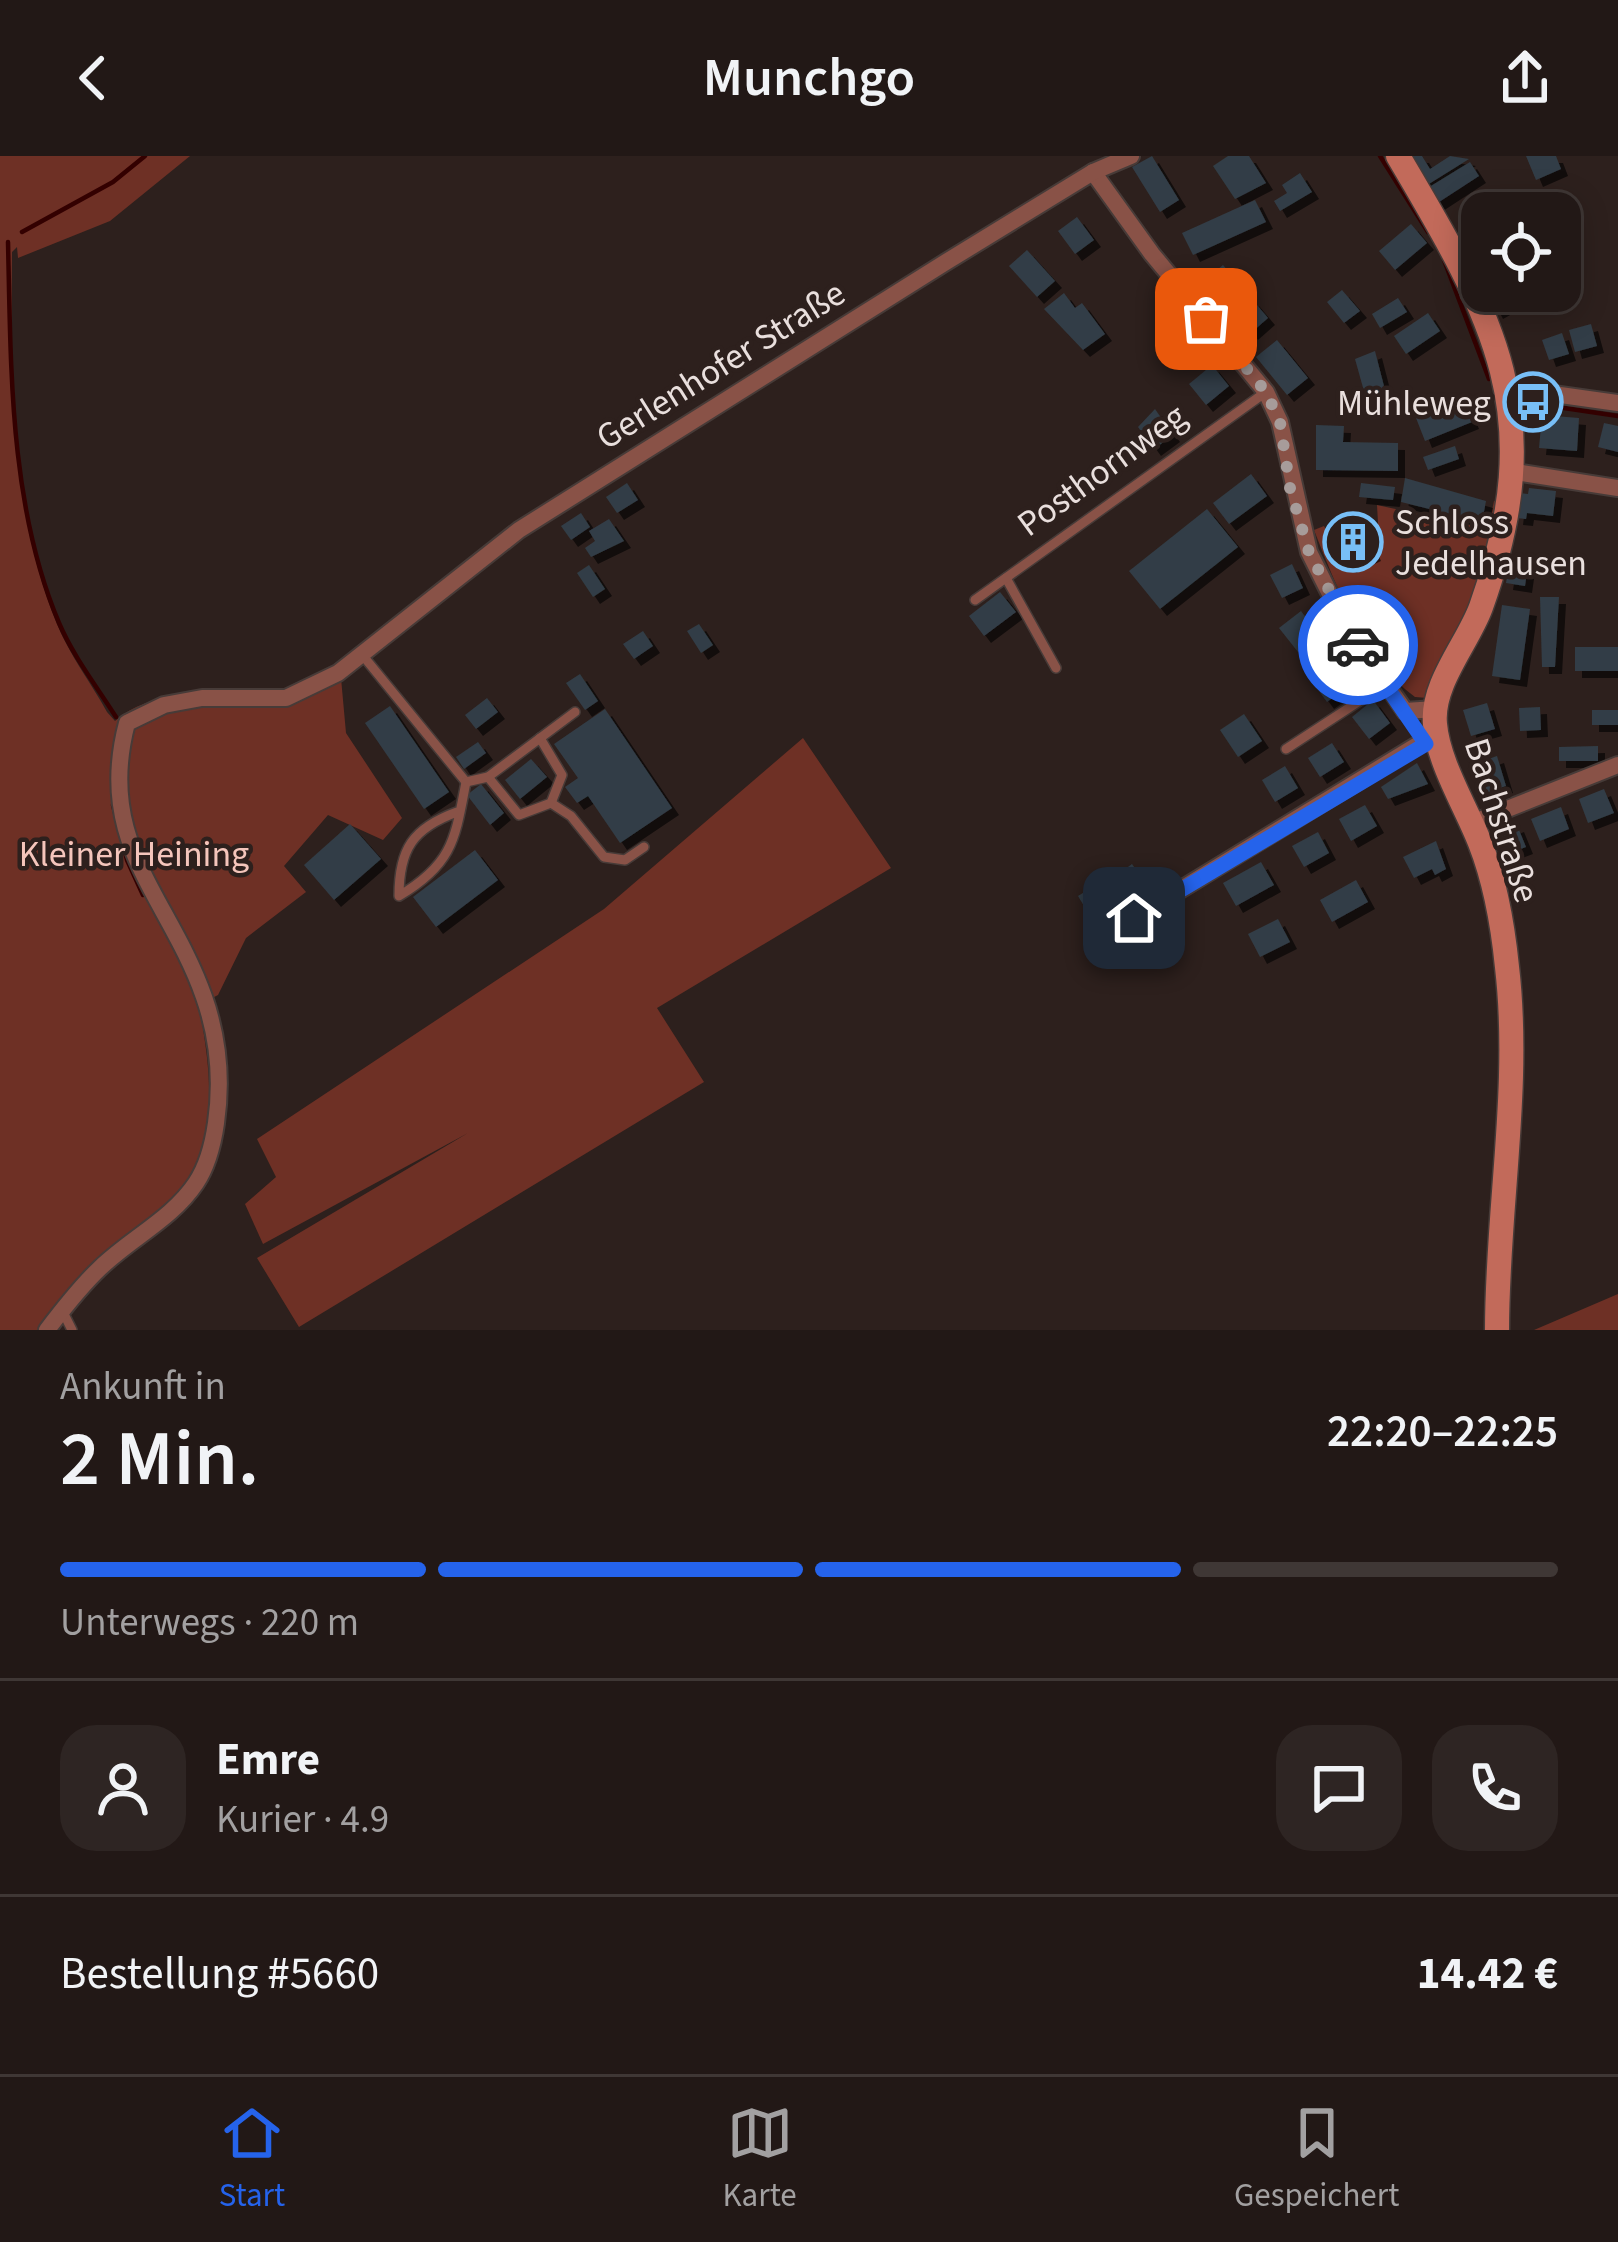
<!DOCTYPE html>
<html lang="de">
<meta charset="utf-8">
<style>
:root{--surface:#221816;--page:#2e2523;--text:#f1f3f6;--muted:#a2a0a1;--line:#3f3735;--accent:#2563eb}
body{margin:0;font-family:"Source Sans 3",sans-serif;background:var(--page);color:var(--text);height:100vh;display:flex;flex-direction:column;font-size:45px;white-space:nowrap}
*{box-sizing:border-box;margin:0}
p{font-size:39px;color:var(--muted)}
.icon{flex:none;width:66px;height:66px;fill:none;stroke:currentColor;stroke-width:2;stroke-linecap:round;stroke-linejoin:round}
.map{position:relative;height:1174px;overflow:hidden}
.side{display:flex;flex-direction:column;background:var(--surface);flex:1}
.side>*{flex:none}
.fabs{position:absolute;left:1461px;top:36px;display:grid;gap:24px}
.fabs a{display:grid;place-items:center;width:120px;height:120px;border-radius:24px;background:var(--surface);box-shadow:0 6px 30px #0003,0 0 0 3px var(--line);font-size:60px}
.pin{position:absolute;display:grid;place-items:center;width:102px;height:102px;color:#fff;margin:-51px;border-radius:24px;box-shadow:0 6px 18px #0006}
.courier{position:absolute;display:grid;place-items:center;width:120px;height:120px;margin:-60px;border:9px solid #2563eb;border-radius:50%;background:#fff;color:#222;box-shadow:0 3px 15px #0007}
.head em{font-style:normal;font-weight:600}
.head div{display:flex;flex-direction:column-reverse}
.head{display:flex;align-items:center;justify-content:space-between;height:204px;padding:0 60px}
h1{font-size:78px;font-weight:600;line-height:90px}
.bar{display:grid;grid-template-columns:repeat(4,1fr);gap:18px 12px;align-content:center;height:144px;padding:0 60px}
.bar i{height:15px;border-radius:9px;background:var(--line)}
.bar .current{background:var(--accent)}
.bar p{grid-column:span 4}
.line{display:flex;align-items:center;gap:30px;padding:0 60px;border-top:3px solid var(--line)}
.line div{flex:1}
.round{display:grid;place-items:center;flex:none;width:126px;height:126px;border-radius:36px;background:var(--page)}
header{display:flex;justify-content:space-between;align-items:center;height:156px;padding:0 60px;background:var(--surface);font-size:54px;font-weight:600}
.tab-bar{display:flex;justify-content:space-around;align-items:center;height:168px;border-top:3px solid var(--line);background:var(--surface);font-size:33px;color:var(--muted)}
.tab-bar a{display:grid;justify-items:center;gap:6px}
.tab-bar .current{color:var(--accent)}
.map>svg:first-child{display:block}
.green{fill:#6e3025}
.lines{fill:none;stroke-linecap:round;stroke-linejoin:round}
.stream{stroke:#300;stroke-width:4.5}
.building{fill:#323d46;filter:url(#shadow)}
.lane-casing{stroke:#473b38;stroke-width:12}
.street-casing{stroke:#473b38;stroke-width:20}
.secondary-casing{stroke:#473b38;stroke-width:27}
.lane{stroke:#895247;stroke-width:9}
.street{stroke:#895247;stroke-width:16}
.secondary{stroke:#c26a5a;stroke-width:24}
.done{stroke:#a79c9a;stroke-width:12;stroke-dasharray:0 21.6}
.route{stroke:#2563eb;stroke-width:15}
.labels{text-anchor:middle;stroke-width:9;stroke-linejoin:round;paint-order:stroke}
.street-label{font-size:36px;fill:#e9dfdd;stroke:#2d201d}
.poi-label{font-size:36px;fill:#e9dfdd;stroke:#2d201d;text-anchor:end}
.park-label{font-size:36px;fill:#f4c5bb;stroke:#2d201d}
</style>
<header><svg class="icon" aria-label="back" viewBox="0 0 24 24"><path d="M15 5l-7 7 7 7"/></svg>Munchgo<svg class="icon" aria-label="share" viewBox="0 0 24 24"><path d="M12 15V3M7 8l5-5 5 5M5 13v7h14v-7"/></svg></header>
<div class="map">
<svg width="1618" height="1174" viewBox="0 0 1618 1174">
<defs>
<filter id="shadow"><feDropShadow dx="7" dy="7" stdDeviation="0" flood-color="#0009"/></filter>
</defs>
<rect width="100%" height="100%" fill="#2d201d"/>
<g class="green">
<path d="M0,0H190L110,65L18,102L17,91L12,96C11,220 9,351 57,468C69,498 91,527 107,556L115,565C157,527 231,542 284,534C303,531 322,526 341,522L346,577L402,662L383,684L328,659L284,710L306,736L246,782L218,839L199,849C210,911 217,961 193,1021L37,1174H0Z"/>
<path d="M1494,345L1502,346L1474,447L1428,542L1415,541C1365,505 1336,430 1314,374L1324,370L1350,415L1380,402L1377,349L1488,373Z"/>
<path d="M803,582L891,712L657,852L704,926L299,1171L257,1102L468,977L263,1088L245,1048L276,1021L257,983L604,753Z"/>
<path d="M1618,1138V1174H1534Z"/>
</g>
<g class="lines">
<g class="stream">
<path d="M1380,0L1428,76"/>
<path d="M22,76L113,26L145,0"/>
<path d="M8,86C11,211 9,349 59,467C73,500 97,531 116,561"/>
<path d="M1444,104L1489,223"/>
<path d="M1537,248L1618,260"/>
<path d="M113,649L127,704L143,739"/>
</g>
</g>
<g class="building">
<path d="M1152,0L1179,44L1160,56L1132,11Z"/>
<path d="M1228,0H1249L1266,27L1235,43L1213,10Z"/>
<path d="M1405,0H1422L1430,13L1450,0L1469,3L1424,31Z"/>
<path d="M1526,0H1556L1561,13L1536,24Z"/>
<path d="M1470,6L1479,20L1436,48L1426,33Z"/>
<path d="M1300,17L1312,36L1280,55L1274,45L1287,37L1282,29Z"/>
<path d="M1255,44L1266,66L1193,99L1182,77Z"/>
<path d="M1077,61L1094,84L1075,98L1058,75Z"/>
<path d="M1482,61V82L1465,89L1458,71Z"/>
<path d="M1411,68L1427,87L1395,114L1379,95Z"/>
<path d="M1027,94L1055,125L1037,141L1009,110Z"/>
<path d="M1223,109L1243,133L1224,148L1205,124Z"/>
<path d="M1342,134L1360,155L1344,167L1327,146Z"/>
<path d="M1485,135H1534L1496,156Z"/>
<path d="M1064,137L1075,152L1082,147L1105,178L1083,194L1044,153Z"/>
<path d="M1398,142L1407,156L1380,172L1372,158Z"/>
<path d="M1252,143L1268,162L1251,177L1235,157Z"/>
<path d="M1428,157L1440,175L1406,198L1394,180Z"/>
<path d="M1189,165L1201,180L1178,199L1166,185Z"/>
<path d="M1591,168L1597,190L1575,196L1569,174Z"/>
<path d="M1562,177L1569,198L1549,204L1542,184Z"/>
<path d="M1277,184L1308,222L1287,239L1256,201Z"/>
<path d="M1375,195L1386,238L1367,246L1355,203Z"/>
<path d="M1212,209L1229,230L1206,249L1189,228Z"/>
<path d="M1425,238L1435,262L1465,249L1472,266L1425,285L1409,244Z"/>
<path d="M1155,253L1173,279L1154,293L1138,271Z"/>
<path d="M1542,259L1579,262L1577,295L1539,292Z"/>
<path d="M1604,267L1618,270V296L1598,291Z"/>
<path d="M1316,269L1344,270L1343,286L1398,287V315L1316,314Z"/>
<path d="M1455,290L1459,303L1428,314L1423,301Z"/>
<path d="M1251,318L1267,340L1229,368L1213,347Z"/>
<path d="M1405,322L1486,345L1482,366L1401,346Z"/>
<path d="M627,327L638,344L617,357L606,341Z"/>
<path d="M1361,327L1395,331L1393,344L1359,341Z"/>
<path d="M1529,332L1556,335L1553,360L1527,357L1526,363L1516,362L1519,337L1528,338Z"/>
<path d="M1207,353L1238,391L1160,453L1129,415Z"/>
<path d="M581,357L590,371L571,384L561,370Z"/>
<path d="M1357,362L1374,398L1349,410L1332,374Z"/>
<path d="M609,363L624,385L591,401L585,392L595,385L589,375Z"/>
<path d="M1509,407L1528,409L1525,430L1506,427Z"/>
<path d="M1292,408L1303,432L1282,442L1270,419Z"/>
<path d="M589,409L605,433L593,441L577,417Z"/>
<path d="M1000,436L1016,456L984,480L969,460Z"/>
<path d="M1540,441H1559L1555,511H1542Z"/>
<path d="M1502,449L1530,453L1520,524L1492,520Z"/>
<path d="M1301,455L1320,480L1298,496L1279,472Z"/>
<path d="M699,468L713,489L701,497L687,475Z"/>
<path d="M643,475L653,490L634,503L623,488Z"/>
<rect x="1575" y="491" width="43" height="24"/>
<path d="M1330,504L1349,530L1327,546L1308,520Z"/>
<path d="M580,518L598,545L585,554L566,527Z"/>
<path d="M487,542L498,556L476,573L465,559Z"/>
<path d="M1373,544L1390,567L1369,583L1352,561Z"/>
<path d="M1487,547L1495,573L1471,580L1463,554Z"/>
<path d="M390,550L449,636L424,653L365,567Z"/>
<path d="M1540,551L1541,574L1520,575L1519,552Z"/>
<path d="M605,553L672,652L620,687L588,640L577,647L565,631L578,622L554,588Z"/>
<rect x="1592" y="554" width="26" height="15"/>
<path d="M1244,558L1262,585L1238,601L1220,574Z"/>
<path d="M478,586L486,597L464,613L456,601Z"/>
<path d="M1332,587L1344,606L1320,621L1308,602Z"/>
<path d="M1598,590V605H1559V591Z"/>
<path d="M1497,600L1506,630L1486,637L1477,607Z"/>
<path d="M531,603L547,621L520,643L505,624Z"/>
<path d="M1417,607L1428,628L1388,643L1381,631Z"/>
<path d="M1285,610L1298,632L1275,646L1262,624Z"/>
<path d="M481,628L504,657L490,669L467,639Z"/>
<path d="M1604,633L1614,657L1588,667L1579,643Z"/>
<path d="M1365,649L1377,670L1351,685L1339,663Z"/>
<path d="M1561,651L1569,673L1540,685L1531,663Z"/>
<path d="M350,668L381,703L334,744L304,709Z"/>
<path d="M1517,669L1526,691L1502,700L1493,678Z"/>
<path d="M1318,676L1329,697L1304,711L1292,690Z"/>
<path d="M1436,685L1446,713L1435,719L1432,713L1414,722L1403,701Z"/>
<path d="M475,694L498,724L436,771L413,741Z"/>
<path d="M1261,706L1274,729L1236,750L1223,727Z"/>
<path d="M1132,708L1150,734L1138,742L1121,716Z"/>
<path d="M1104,724L1119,749L1093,765L1078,740Z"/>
<path d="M1356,724L1368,746L1332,766L1320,744Z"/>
<path d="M1278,763L1290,786L1260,801L1248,778Z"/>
</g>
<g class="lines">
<defs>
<g id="lane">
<path d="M1006,422L1056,512"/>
<path d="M975,444L1266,236"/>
<path d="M364,501L466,626"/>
<path d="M1405,555L1425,586"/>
<path d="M1286,593L1384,529"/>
<path d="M488,621L519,659L551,647L562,619L540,582"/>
<path d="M466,626L488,621L575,556"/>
<path d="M551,647L571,660L604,701L625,704L644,691"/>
<path d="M457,656C413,672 399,693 399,740C453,708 455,683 466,626"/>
<path d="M62,1154L72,1174"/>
</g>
<g id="street">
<path d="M1093,16L1152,98L1266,236L1280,266L1309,396L1345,468L1405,555L1436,553"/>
<path d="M1510,232L1618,247"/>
<path d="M1515,316L1618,332"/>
<path d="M1472,667L1618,609"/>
<path d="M1134,762L1437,577"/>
<path d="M47,1174C63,1153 81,1130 100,1112C131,1082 172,1063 196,1027C208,1009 213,988 216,967C222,925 218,881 204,841C169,741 95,687 127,567L164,549L202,542H286L338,517L519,374L946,106L1093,16L1131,0"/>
</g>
<path id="secondary" d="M1398,0C1495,164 1550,258 1481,451C1468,487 1431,528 1435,568C1438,606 1466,651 1480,687C1495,725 1503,771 1507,811C1521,931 1497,1053 1497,1174"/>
</defs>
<use href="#lane" class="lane-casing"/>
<use href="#street" class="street-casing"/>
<use href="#secondary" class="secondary-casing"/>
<use href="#lane" class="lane"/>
<use href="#street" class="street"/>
<use href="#secondary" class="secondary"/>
</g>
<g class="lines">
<path class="done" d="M1206,163L1266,236L1280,266L1290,332L1309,396L1358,489"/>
<path class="route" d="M1134,762L1426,588L1358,489"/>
</g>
<defs>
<symbol id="bus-ring" viewBox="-11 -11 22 22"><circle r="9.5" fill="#2d201d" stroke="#78bff7" stroke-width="1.5"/><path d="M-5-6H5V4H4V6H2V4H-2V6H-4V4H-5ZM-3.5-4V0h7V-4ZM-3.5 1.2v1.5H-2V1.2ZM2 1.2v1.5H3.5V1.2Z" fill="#78bff7"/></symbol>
<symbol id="building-ring" viewBox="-11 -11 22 22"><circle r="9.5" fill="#2d201d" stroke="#78bff7" stroke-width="1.5"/><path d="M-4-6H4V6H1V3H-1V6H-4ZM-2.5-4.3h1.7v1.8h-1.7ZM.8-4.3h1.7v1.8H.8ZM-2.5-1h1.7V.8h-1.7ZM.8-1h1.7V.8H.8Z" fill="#78bff7"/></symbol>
</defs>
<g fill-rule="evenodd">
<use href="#bus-ring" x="1500" y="213" width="66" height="66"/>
<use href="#building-ring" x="1320" y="353" width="66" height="66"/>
</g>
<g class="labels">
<g class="street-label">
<text transform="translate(720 208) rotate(-32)" y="13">Gerlenhofer Straße</text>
<text transform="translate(1101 313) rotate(-36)" y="13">Posthornweg</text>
<text transform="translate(1503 664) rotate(72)" y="13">Bachstraße</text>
</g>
<g class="poi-label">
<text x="1491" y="259">Mühleweg</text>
<text x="1395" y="378" text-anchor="start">Schloss<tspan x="1395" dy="41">Jedelhausen</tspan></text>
</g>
<g class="park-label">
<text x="134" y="710">Kleiner Heining</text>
</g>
</g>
</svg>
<div class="fabs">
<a><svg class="icon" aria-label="locate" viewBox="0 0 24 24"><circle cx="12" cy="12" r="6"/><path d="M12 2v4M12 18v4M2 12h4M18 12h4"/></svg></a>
</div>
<div class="pin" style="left:1206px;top:163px;background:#ea580c"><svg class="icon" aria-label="bag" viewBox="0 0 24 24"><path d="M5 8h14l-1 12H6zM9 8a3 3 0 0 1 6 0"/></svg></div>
<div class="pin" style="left:1134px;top:762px;background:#1f2937"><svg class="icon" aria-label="home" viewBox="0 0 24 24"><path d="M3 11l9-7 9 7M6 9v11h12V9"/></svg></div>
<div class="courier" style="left:1358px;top:489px"><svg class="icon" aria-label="car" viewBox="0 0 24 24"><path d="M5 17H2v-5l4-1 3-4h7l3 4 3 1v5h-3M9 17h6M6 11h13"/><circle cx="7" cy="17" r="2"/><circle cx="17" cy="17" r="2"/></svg></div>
</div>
<section class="side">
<div class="head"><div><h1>2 Min.</h1><p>Ankunft in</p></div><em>22:20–22:25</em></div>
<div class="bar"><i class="current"></i><i class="current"></i><i class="current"></i><i></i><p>Unterwegs · 220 m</p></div>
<div class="line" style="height:216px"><a class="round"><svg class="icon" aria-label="person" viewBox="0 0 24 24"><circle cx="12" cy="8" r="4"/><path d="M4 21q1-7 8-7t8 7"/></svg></a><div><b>Emre</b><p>Kurier · 4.9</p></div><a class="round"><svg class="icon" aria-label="chat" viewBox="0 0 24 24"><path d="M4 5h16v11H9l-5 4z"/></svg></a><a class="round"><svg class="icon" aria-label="phone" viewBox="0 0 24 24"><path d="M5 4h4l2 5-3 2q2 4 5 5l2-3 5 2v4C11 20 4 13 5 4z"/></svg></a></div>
<div class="line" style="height:156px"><div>Bestellung #5660</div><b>14.42 €</b></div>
</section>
<nav class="tab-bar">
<a class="current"><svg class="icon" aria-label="home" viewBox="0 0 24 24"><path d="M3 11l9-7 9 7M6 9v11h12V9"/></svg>Start</a>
<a><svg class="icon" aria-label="map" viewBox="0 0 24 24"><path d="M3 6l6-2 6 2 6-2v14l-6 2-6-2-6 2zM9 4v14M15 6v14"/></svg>Karte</a>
<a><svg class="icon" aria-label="saved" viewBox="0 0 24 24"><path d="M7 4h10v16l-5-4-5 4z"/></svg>Gespeichert</a>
</nav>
